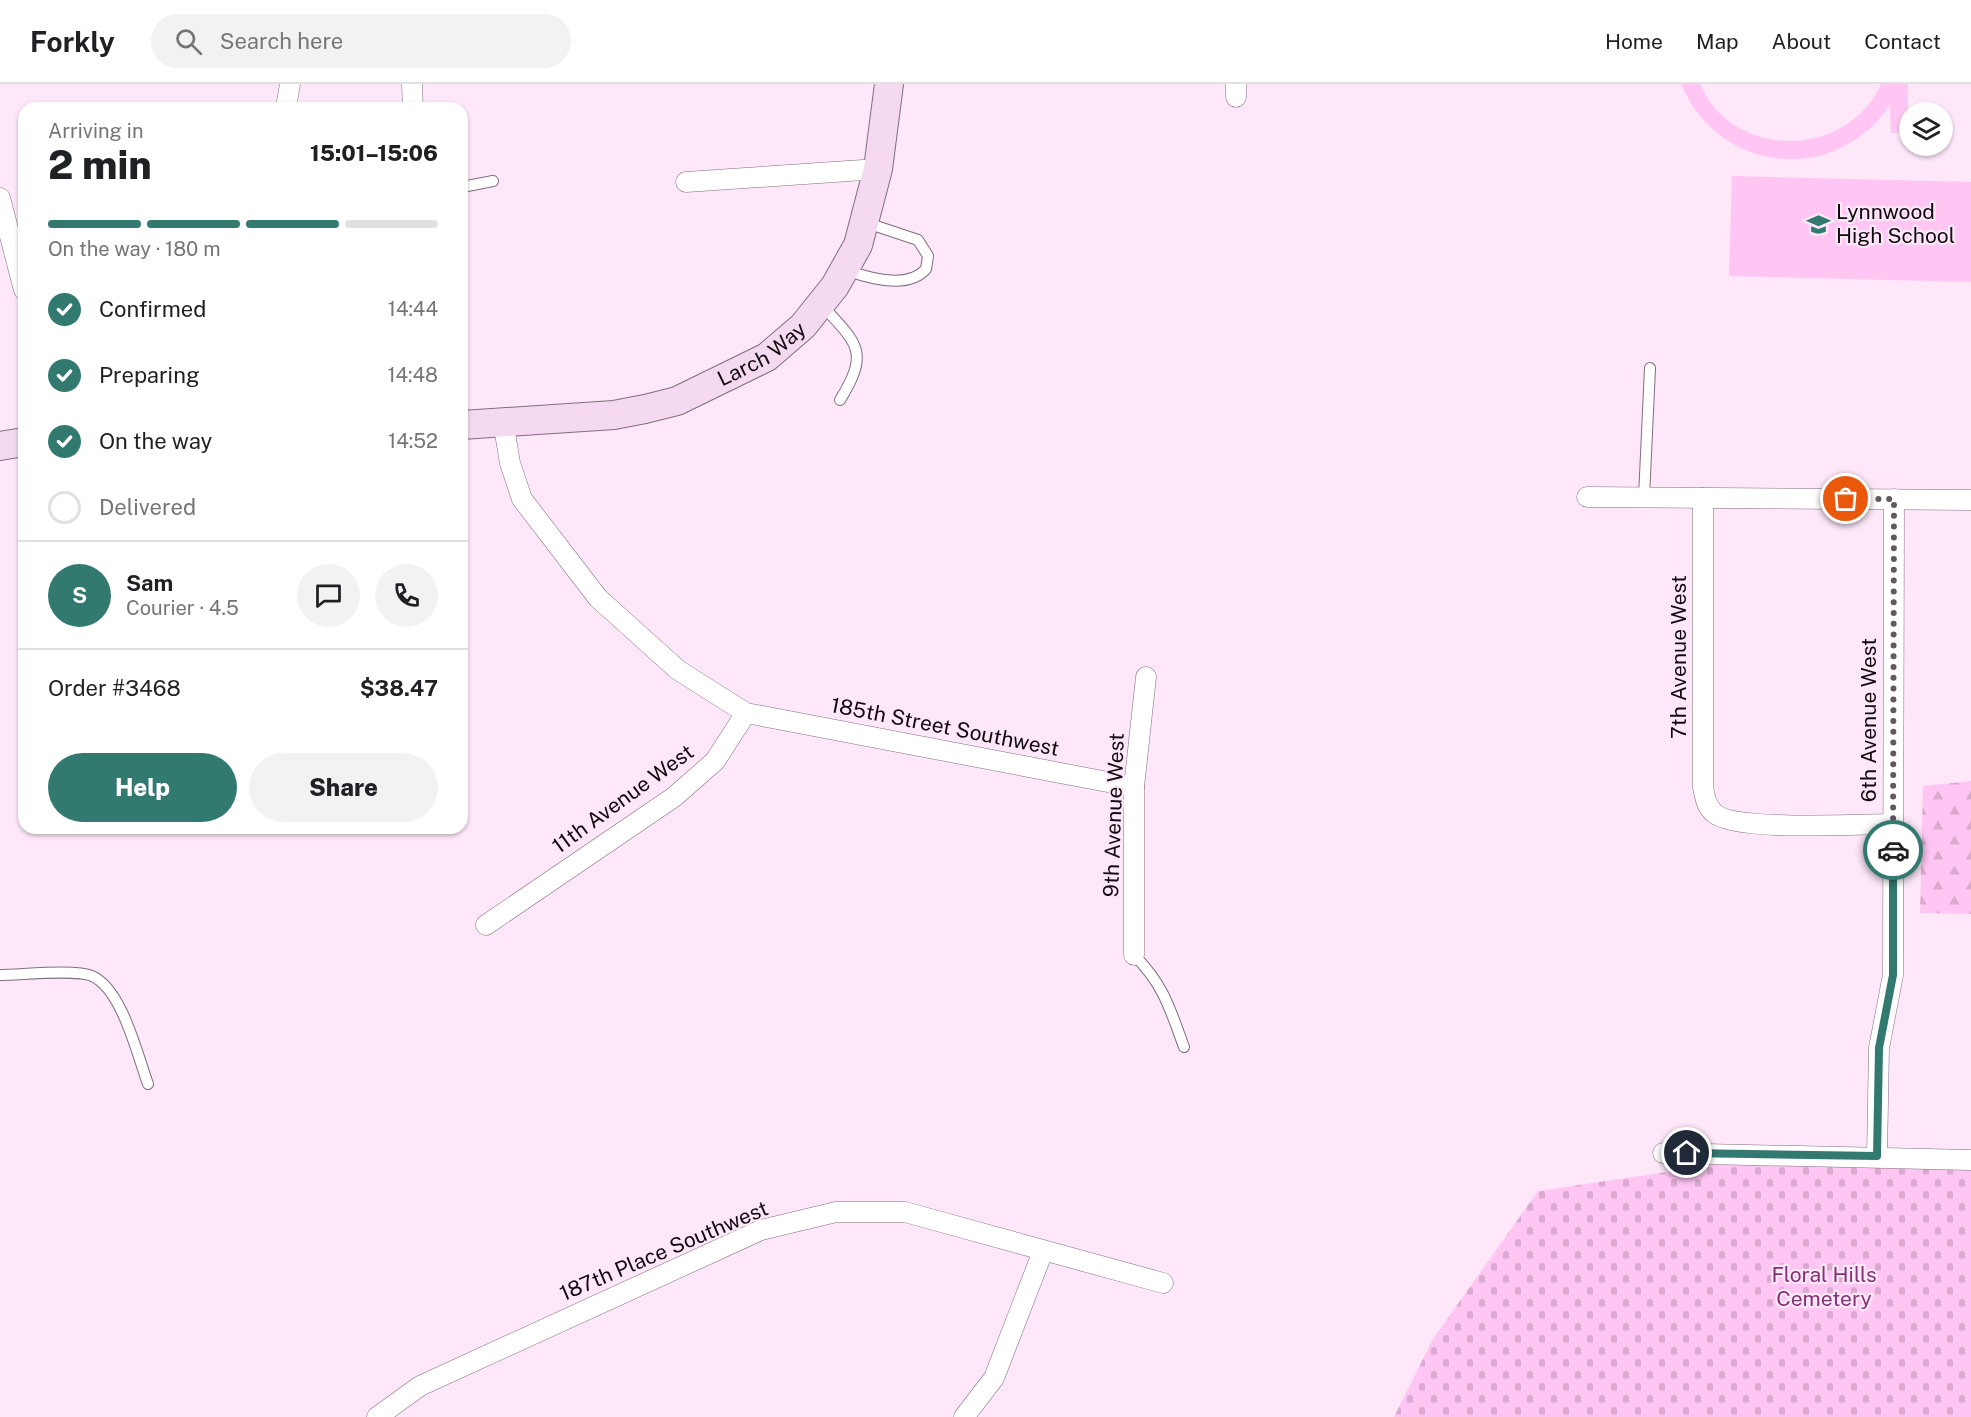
<!DOCTYPE html>
<meta charset="utf-8">
<style>
:root{--surface:#fff;--page:#f2f2f2;--text:#202124;--muted:#757577;--line:#e0e0e0;--accent:#327970}
body{margin:0;font-family:"Public Sans",sans-serif;background:var(--page);color:var(--text);height:100vh;display:flex;flex-direction:column;font-size:22px;white-space:nowrap}
*{box-sizing:border-box;margin:0}
p{font-size:20px;color:var(--muted)}
.icon{flex:none;width:33px;height:33px;fill:none;stroke:currentColor;stroke-width:2;stroke-linecap:round;stroke-linejoin:round}
.map{position:relative;flex:1;overflow:hidden}
.sheet{position:absolute;left:18px;top:18px;width:450px;height:732px;display:flex;flex-direction:column;background:var(--surface);border-radius:18px;box-shadow:0 2px 4px #0004}
.sheet>*{flex:none}
.tools{position:absolute;left:1899px;top:18px;display:grid;gap:12px}
.tools a{display:grid;place-items:center;width:54px;height:54px;border-radius:50%;background:var(--surface);box-shadow:0 2px 4px #0004;font-size:30px}
.pin{position:absolute;display:grid;place-items:center;width:51px;height:51px;color:#fff;margin:-26px;border:3px solid #fff;border-radius:50%;box-shadow:0 2px 6px #0007}
.courier{position:absolute;display:grid;place-items:center;width:60px;height:60px;margin:-30px;border:4px solid #327970;border-radius:50%;background:#fff;color:#222;box-shadow:0 2px 8px #0007}
.summary em{font-style:normal;font-weight:800}
.summary div{display:flex;flex-direction:column-reverse}
.summary{display:flex;align-items:center;justify-content:space-between;height:102px;padding:0 30px}
h1{font-size:39px;font-weight:800;line-height:45px}
.bar{display:grid;grid-template-columns:repeat(4,1fr);gap:9px 6px;align-content:center;height:72px;padding:0 30px}
.bar i{height:8px;border-radius:4px;background:var(--line)}
.bar .on{background:var(--accent)}
.bar p{grid-column:span 4}
.line{display:flex;align-items:center;gap:15px;padding:0 30px;border-top:2px solid var(--line)}
.line div{flex:1}
.round{display:grid;place-items:center;flex:none;width:63px;height:63px;border-radius:32px;background:var(--page)}
ol{padding:0 30px;list-style:none}
li{display:flex;align-items:center;gap:18px;height:66px}
li p{margin-inline-start:auto}
li .icon{padding:6px;border-radius:50%;background:var(--accent);color:#fff;stroke-width:4}
li:last-child{color:var(--muted)}
li i{width:33px;height:33px;border:3px solid var(--line);border-radius:50%}
.button{display:flex;gap:12px;margin-top:auto;padding:12px 30px}
.button a{flex:1;height:69px;border-radius:36px;background:var(--accent);color:#fff;font-size:24px;font-weight:800;line-height:69px;text-align:center}
.button a+a{background:var(--page);color:var(--text)}
header{display:flex;align-items:center;gap:36px;box-sizing:border-box;height:84px;padding:0 30px;background:var(--surface);border-bottom:2px solid var(--line)}
header strong{font-size:28px}
nav{display:flex;gap:33px;margin-inline-start:auto;font-size:21px}
.search{width:420px;height:54px;background:var(--page);display:flex;align-items:center;gap:15px;box-sizing:border-box;padding:0 21px;border-radius:33px;color:var(--muted);font-size:22px}
.map>svg:first-child{display:block}
.forest{fill:url(#forest-firs)}
.cemetery{fill:url(#cemetery-stones)}
.pitch{fill:#ffc6f3}
.lines{fill:none;stroke-linecap:round;stroke-linejoin:round}
.lane-casing{stroke:#816e7d;stroke-width:12}
.street-casing{stroke:#816e7d;stroke-width:21}
.secondary-casing{stroke:#816e7d;stroke-width:30}
.lane{stroke:#fff;stroke-width:10}
.street{stroke:#fff;stroke-width:20}
.secondary{stroke:#f5d9f0;stroke-width:28}
.done{stroke:#635761;stroke-width:6;stroke-dasharray:0 10.8}
.route{stroke:#327970;stroke-width:8}
.labels{text-anchor:middle;stroke-width:4.5;stroke-linejoin:round;paint-order:stroke}
.poi-label{font-size:21px;fill:#100a0f;stroke:#fde7f8;text-anchor:start}
.street-label{font-size:21px;fill:#100a0f;stroke:#fde7f8}
.park-label{font-size:21px;fill:#823276;stroke:#fde7f8}
</style>
<header>
<strong>Forkly</strong>
<div class="search"><svg class="icon" aria-label="search" viewBox="0 0 24 24"><circle cx="10" cy="10" r="6"/><path d="M15 15l6 6"/></svg>Search here</div>
<nav><a>Home</a><a>Map</a><a>About</a><a>Contact</a></nav>
</header>
<div class="map">
<svg width="1971" height="1333" viewBox="0 0 1971 1333">
<defs>
<pattern id="forest-firs" width="22" height="20" patternUnits="userSpaceOnUse" patternTransform="scale(1.5)"><rect width="22" height="20" fill="#ffc6f3"/><path d="M5 1l3.5 6h-7zM16 11l3.5 6h-7z" fill="#daa9cf"/></pattern>
<pattern id="cemetery-stones" width="16" height="16" patternUnits="userSpaceOnUse" patternTransform="scale(1.5)"><rect width="16" height="16" fill="#ffc6f3"/><path d="M2 7V4a2 2 0 0 1 4 0v3zM10 15v-3a2 2 0 0 1 4 0v3z" fill="#daa9cf"/></pattern>
</defs>
<rect width="100%" height="100%" fill="#fde7f8"/>
<path class="forest" d="M1971,697V830L1920,829L1923,702Z"/>
<path class="cemetery" d="M1776,1072L1971,1075V1333H1394L1433,1255L1538,1107Z"/>
<g class="pitch">
<path d="M1681,0H1700C1733,77 1848,75 1881,0H1908V49H1891L1890,21C1835,102 1719,90 1681,0Z"/>
<path d="M1732,92L1971,98V198L1729,192Z"/>
</g>
<g class="lines">
<defs>
<g id="lane">
<path d="M462,103L493,97"/>
<path d="M846,186C868,194 908,206 926,185L928,172L918,156L864,138"/>
<path d="M821,220C856,259 871,266 840,316"/>
<path d="M1644,413L1650,284"/>
<path d="M1134,871C1164,901 1170,925 1184,963"/>
<path d="M0,891C21,891 75,885 92,892C122,905 137,970 148,1000"/>
</g>
<g id="street">
<path d="M412,0L413,24"/>
<path d="M1236,0V13"/>
<path d="M286,24L290,0"/>
<path d="M686,98L878,85"/>
<path d="M0,114L24,206"/>
<path d="M503,337L510,379L522,415L598,514L678,586L746,629L1134,703"/>
<path d="M1587,413L1971,416"/>
<path d="M1703,414V703C1705,713 1706,722 1714,729C1734,748 1860,740 1893,740"/>
<path d="M486,841L674,713L715,677L746,629"/>
<path d="M1134,871V703L1146,593"/>
<path d="M1663,1069L1971,1076"/>
<path d="M1877,1072L1879,964L1893,891L1894,415"/>
<path d="M377,1333L420,1302L761,1146L836,1128H905L1163,1199"/>
<path d="M964,1333L994,1294L1043,1167"/>
</g>
<g id="secondary">
<path id="s1" d="M462,341L614,331L645,325L677,317L767,273L803,242L835,202L858,161L878,85L889,0"/>
<path d="M0,362L24,358"/>
</g>
</defs>
<use href="#lane" class="lane-casing"/>
<use href="#street" class="street-casing"/>
<use href="#secondary" class="secondary-casing"/>
<use href="#lane" class="lane"/>
<use href="#street" class="street"/>
<use href="#secondary" class="secondary"/>
</g>
<g class="lines">
<path class="done" d="M1846,415H1894L1893,766"/>
<path class="route" d="M1687,1069L1877,1072L1879,964L1893,891V766"/>
</g>
<defs>
<symbol id="school-bare" viewBox="-9 -9 18 18"><path d="M0-5L7-2L0 1L-7-2ZM-4 1L0 2.5L4 1V4Q0 6-4 4Z" fill="#327970" stroke="#fde7f8" stroke-width="2.5" paint-order="stroke"/></symbol>
</defs>
<g fill-rule="evenodd">
<use href="#school-bare" x="1802" y="124" width="33" height="33"/>
</g>
<g class="labels">
<g class="poi-label">
<text x="1836" y="135">Lynnwood<tspan x="1836" dy="24">High School</tspan></text>
</g>
<g class="street-label">
<text dy="7" stroke="none"><textPath href="#s1" startOffset="314">Larch Way</textPath></text>
<text transform="translate(1679 573) rotate(-90)" y="7">7th Avenue West</text>
<text transform="translate(1869 636) rotate(-90)" y="7">6th Avenue West</text>
<text transform="translate(945 643) rotate(11)" y="7">185th Street Southwest</text>
<text transform="translate(623 715) rotate(-36)" y="7">11th Avenue West</text>
<text transform="translate(1114 731) rotate(-88)" y="7">9th Avenue West</text>
<text transform="translate(664 1167) rotate(-23)" y="7">187th Place Southwest</text>
</g>
<g class="park-label">
<text x="1824" y="1198">Floral Hills<tspan x="1824" dy="24">Cemetery</tspan></text>
</g>
</g>
</svg>
<div class="tools">
<a><svg class="icon" aria-label="layers" viewBox="0 0 24 24"><path d="M12 4l9 5-9 5-9-5zM3 14l9 5 9-5"/></svg></a>
</div>
<div class="pin" style="left:1846px;top:415px;background:#ea580c"><svg class="icon" aria-label="bag" viewBox="0 0 24 24"><path d="M5 8h14l-1 12H6zM9 8a3 3 0 0 1 6 0"/></svg></div>
<div class="pin" style="left:1687px;top:1069px;background:#1f2937"><svg class="icon" aria-label="home" viewBox="0 0 24 24"><path d="M3 11l9-7 9 7M6 9v11h12V9"/></svg></div>
<div class="courier" style="left:1893px;top:766px"><svg class="icon" aria-label="car" viewBox="0 0 24 24"><path d="M5 17H2v-5l4-1 3-4h7l3 4 3 1v5h-3M9 17h6M6 11h13"/><circle cx="7" cy="17" r="2"/><circle cx="17" cy="17" r="2"/></svg></div>
<section class="sheet">
<div class="summary"><div><h1>2 min</h1><p>Arriving in</p></div><em>15:01–15:06</em></div>
<div class="bar"><i class="on"></i><i class="on"></i><i class="on"></i><i></i><p>On the way · 180 m</p></div>
<ol>
<li><svg class="icon" aria-label="check" viewBox="0 0 24 24"><path d="M5 12l5 5 9-10"/></svg>Confirmed<p>14:44</p></li>
<li><svg class="icon" aria-label="check" viewBox="0 0 24 24"><path d="M5 12l5 5 9-10"/></svg>Preparing<p>14:48</p></li>
<li><svg class="icon" aria-label="check" viewBox="0 0 24 24"><path d="M5 12l5 5 9-10"/></svg>On the way<p>14:52</p></li>
<li><i></i>Delivered</li>
</ol>
<div class="line" style="height:108px"><b class="round" style="background:var(--accent);color:#fff">S</b><div><b>Sam</b><p>Courier · 4.5</p></div><a class="round"><svg class="icon" aria-label="chat" viewBox="0 0 24 24"><path d="M4 5h16v11H9l-5 4z"/></svg></a><a class="round"><svg class="icon" aria-label="phone" viewBox="0 0 24 24"><path d="M5 4h4l2 5-3 2q2 4 5 5l2-3 5 2v4C11 20 4 13 5 4z"/></svg></a></div>
<div class="line" style="height:78px"><div>Order #3468</div><b>$38.47</b></div>
<div class="button"><a>Help</a><a>Share</a></div>
</section>
</div>
